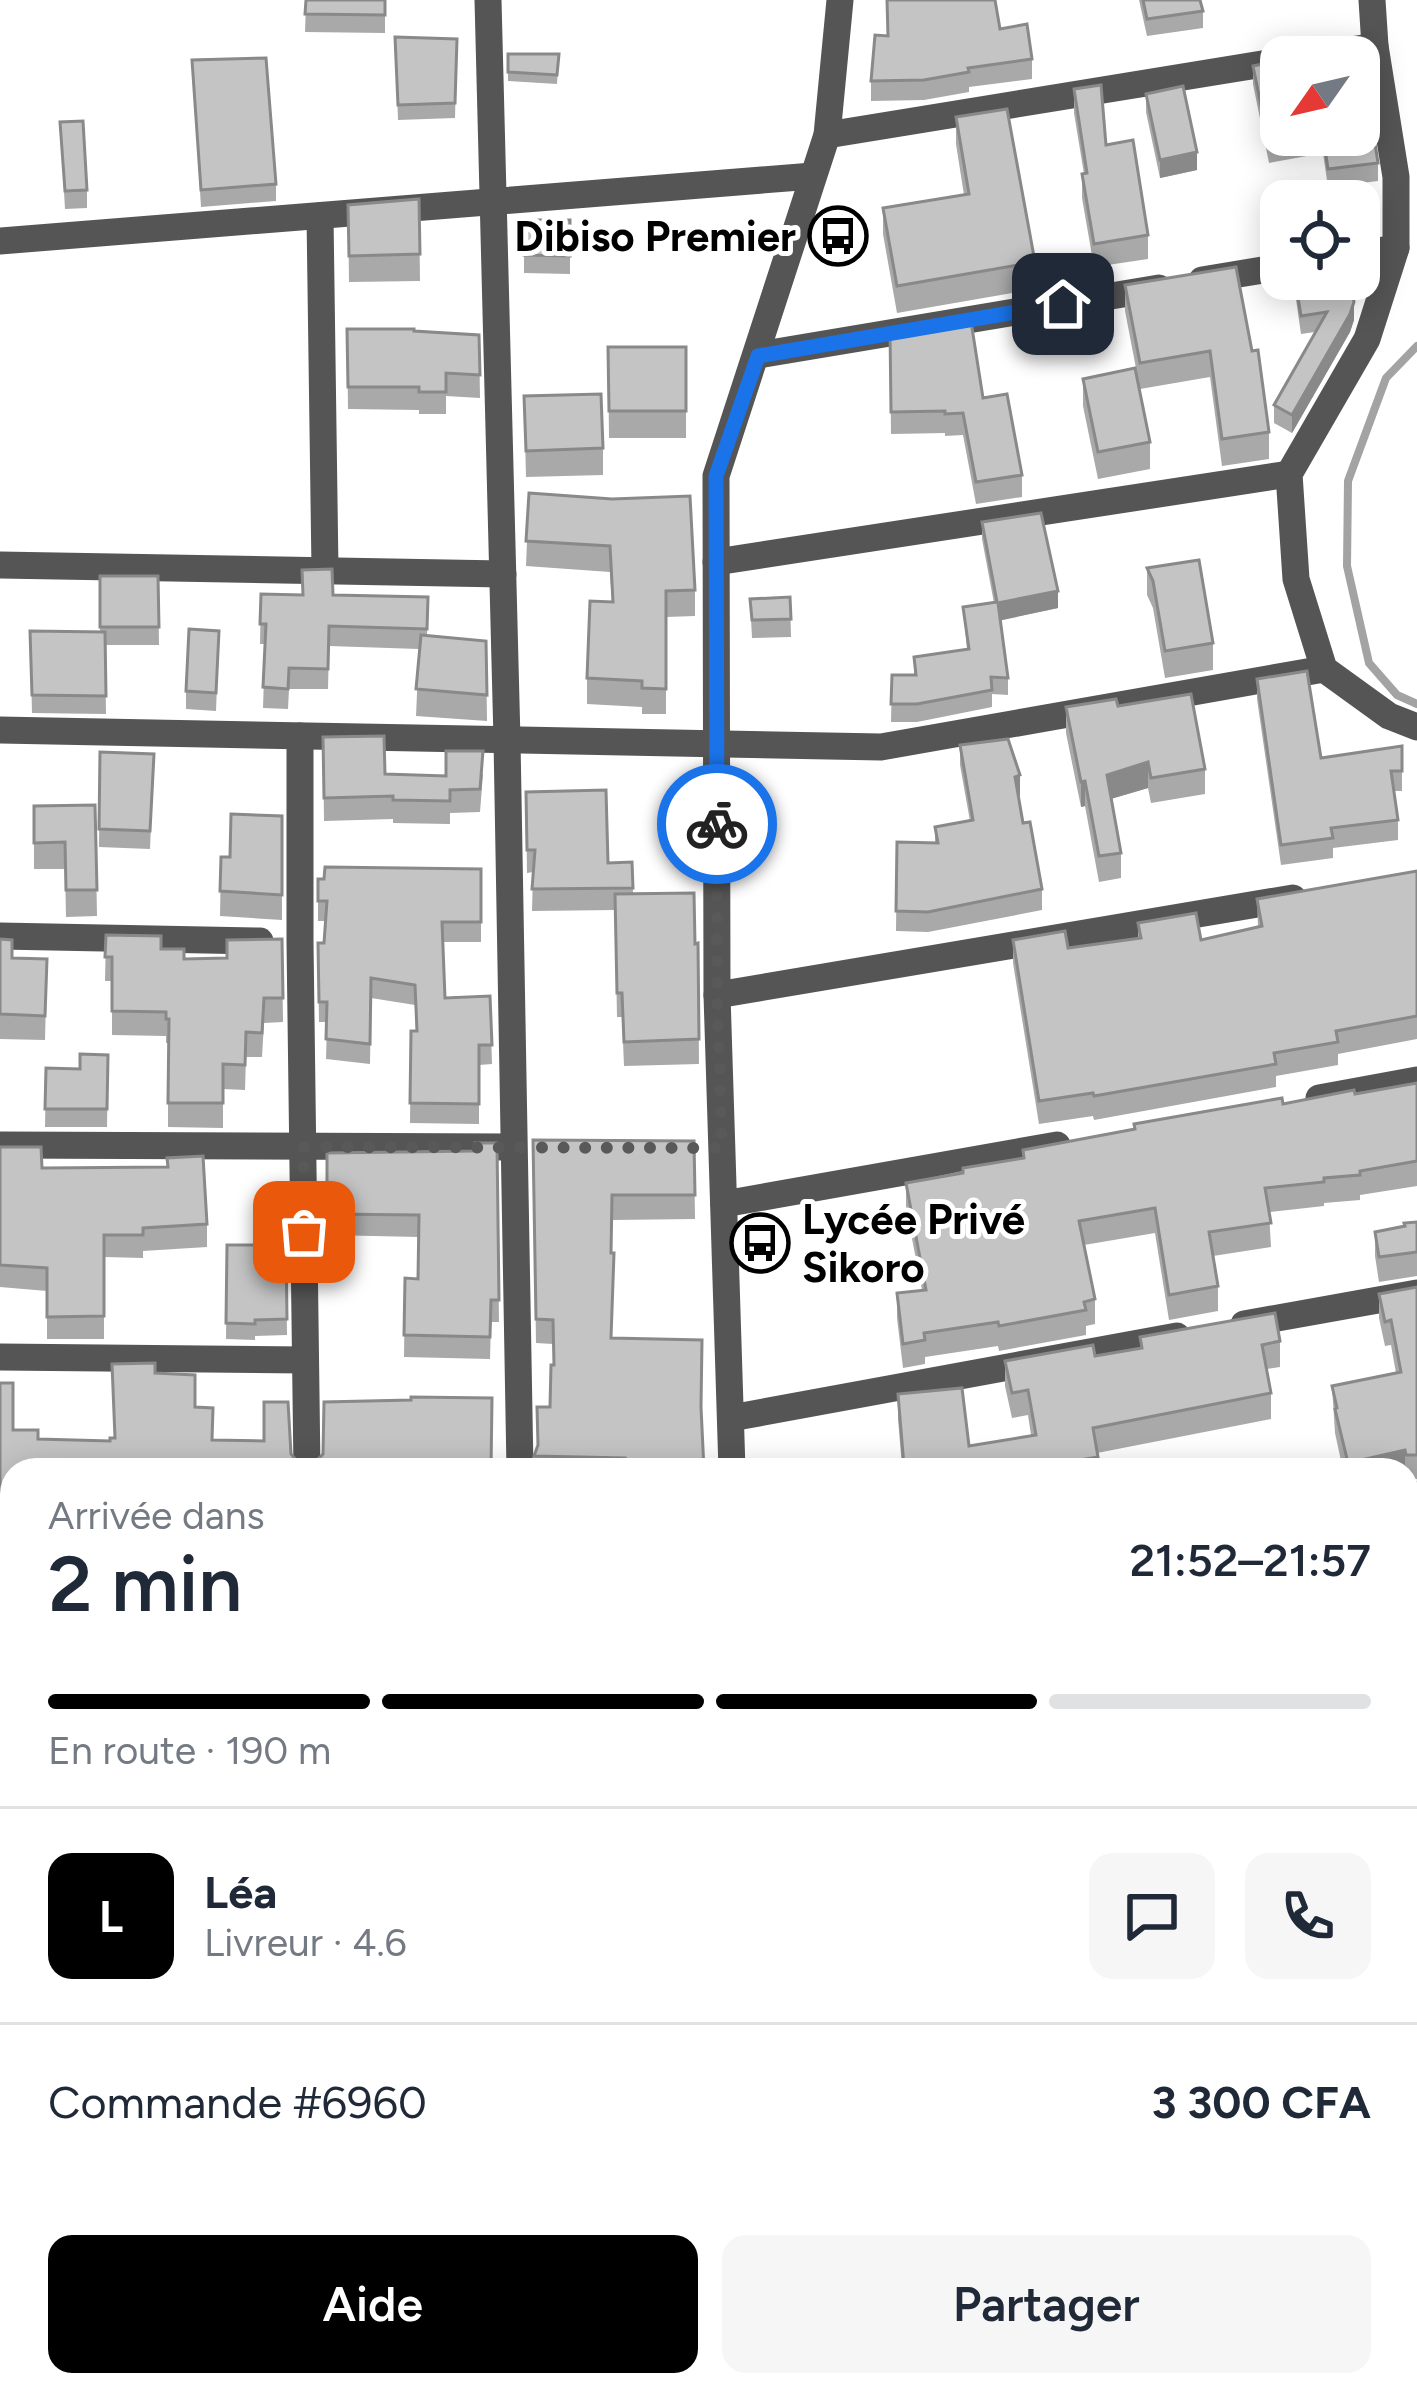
<!DOCTYPE html>
<html lang="fr">
<meta charset="utf-8">
<style>
:root{--surface:#fff;--page:#f6f6f7;--text:#1f2937;--muted:#747a83;--line:#e0e1e3;--accent:#000}
body{margin:0;font-family:Figtree,sans-serif;background:var(--page);color:var(--text);height:100vh;display:flex;flex-direction:column;font-size:45px;white-space:nowrap}
*{box-sizing:border-box;margin:0}
p{font-size:39px;color:var(--muted)}
.icon{flex:none;width:66px;height:66px;fill:none;stroke:currentColor;stroke-width:2;stroke-linecap:round;stroke-linejoin:round}
.map{position:relative;flex:1;overflow:hidden}
.side{position:absolute;left:0px;top:1458px;width:1419px;height:939px;display:flex;flex-direction:column;background:var(--surface);border-radius:36px 36px 0 0;box-shadow:0 6px 30px #0003}
.side>*{flex:none}
.needle{width:78px;rotate:236deg}
.fabs{position:absolute;left:1260px;top:36px;display:grid;gap:24px}
.fabs a{display:grid;place-items:center;width:120px;height:120px;border-radius:24px;background:var(--surface);box-shadow:0 6px 30px #0003;font-size:60px}
.pin{position:absolute;display:grid;place-items:center;width:102px;height:102px;color:#fff;margin:-51px;border-radius:24px;box-shadow:0 6px 18px #0006}
.courier{position:absolute;display:grid;place-items:center;width:120px;height:120px;margin:-60px;border:9px solid #1a73e8;border-radius:50%;background:#fff;color:#222;box-shadow:0 3px 15px #0007}
.summary em{font-style:normal;font-weight:600}
.summary div{display:flex;flex-direction:column-reverse}
.summary{display:flex;align-items:center;justify-content:space-between;height:204px;padding:0 48px}
h1{font-size:78px;font-weight:600;line-height:90px}
.bar{display:grid;grid-template-columns:repeat(4,1fr);gap:18px 12px;align-content:center;height:144px;padding:0 48px}
.bar i{height:15px;border-radius:9px;background:var(--line)}
.bar .active{background:var(--accent)}
.bar p{grid-column:span 4}
.line{display:flex;align-items:center;gap:30px;padding:0 48px;border-top:3px solid var(--line)}
.line div{flex:1}
.round{display:grid;place-items:center;flex:none;width:126px;height:126px;border-radius:24px;background:var(--page)}
.primary-button{display:flex;gap:24px;margin-top:auto;padding:24px 48px}
.primary-button a{flex:1;height:138px;border-radius:24px;background:var(--accent);color:#fff;font-size:48px;font-weight:600;line-height:138px;text-align:center}
.primary-button a+a{background:var(--page);color:var(--text)}
.map>svg:first-child{display:block}
.lines{fill:none;stroke-linecap:round;stroke-linejoin:round}
.stream{stroke:#a3a3a3;stroke-width:8}
.minor{stroke:#555;stroke-width:27}
.wall{fill:#a9a9a9}
.shaded-wall{fill:#898989}
.building{fill:#c4c4c4;stroke:#898989;stroke-width:3}
.done{stroke:#595959;stroke-width:12;stroke-dasharray:0 21.6}
.route{stroke:#1a73e8;stroke-width:15}
.labels{text-anchor:middle;stroke-width:10;stroke-linejoin:round;paint-order:stroke}
.poi-label{font-size:42px;font-weight:bold;fill:#000;stroke:#fff;text-anchor:end}
</style>
<div class="map">
<svg width="1417" height="2395" viewBox="0 0 1417 2395">
<rect width="100%" height="100%" fill="#fff"/>
<g class="lines">
<g class="stream">
<path d="M1417,346L1386,378L1348,481L1347,566L1369,663L1397,695L1417,704"/>
<path d="M1407,1559H1417"/>
<path d="M1407,1994L1417,1987"/>
<path d="M1224,2395L1231,2385"/>
</g>
<g class="minor">
<path d="M488,0L507,740L520,1470"/>
<path d="M1372,0L1375,46L1396,177V248L1367,339L1289,474L1296,579L1324,669L1389,716L1417,727"/>
<path d="M1309,57L1375,46"/>
<path d="M827,135L1281,61"/>
<path d="M320,216L325,570"/>
<path d="M0,241L813,176"/>
<path d="M1359,254L1396,248"/>
<path d="M1202,280L1281,267"/>
<path d="M758,355L1159,288"/>
<path d="M716,562L1289,474"/>
<path d="M0,565L503,574"/>
<path d="M0,730L881,747L1324,669"/>
<path d="M300,736V942L307,1470"/>
<path d="M0,936L260,941"/>
<path d="M717,995L1293,898"/>
<path d="M1319,1098L1417,1080"/>
<path d="M0,1145L512,1147"/>
<path d="M724,1204L1057,1145"/>
<path d="M1244,1324L1417,1293"/>
<path d="M0,1357L305,1360"/>
<path d="M731,1418L1177,1336"/>
<path d="M732,1470L717,995L716,476L827,135L840,0"/>
<path d="M1407,1497L1417,1495"/>
<path d="M0,1553H12"/>
<path d="M0,1777L12,1778"/>
<path d="M0,1979L12,1980"/>
<path d="M0,2334H12"/>
<path d="M792,2385L793,2395"/>
<path d="M531,2395V2385"/>
</g>
</g>
<g class="wall">
<path d="M306,0H385V33L305,32Z"/>
<path d="M1139,0H1200L1203,11V28L1147,36Z"/>
<path d="M1000,29L1032,59V79L969,87V92L924,100L871,101V81L887,36Z"/>
<path d="M395,37L457,39L455,118L398,120Z"/>
<path d="M508,54H559L557,84L508,81Z"/>
<path d="M192,60L276,184V201L201,207Z"/>
<path d="M1253,66L1368,131L1378,163V181L1328,187L1323,153L1269,163L1253,84Z"/>
<path d="M1074,89L1106,145L1148,235V259L1094,267L1082,198V174H1084L1074,113Z"/>
<path d="M1146,94L1197,170L1160,178L1146,112Z"/>
<path d="M956,117L1035,262V289L897,313L883,234V208L964,195L956,144Z"/>
<path d="M60,122L87,190V208L65,209Z"/>
<path d="M419,199L420,281L349,282L348,205Z"/>
<path d="M524,220H570V274L524,273Z"/>
<path d="M1293,279H1350L1354,320L1350,332L1292,433L1274,423V405L1315,332L1301,334Z"/>
<path d="M1125,285L1252,351L1269,432V459L1222,466L1210,377L1140,389L1125,311Z"/>
<path d="M947,319L1022,475V497L976,504L963,435L945,436V433L891,434L890,330L947,329Z"/>
<path d="M347,329L479,335L480,398L446,396V414H419V410L348,409Z"/>
<path d="M608,347H686V438H609Z"/>
<path d="M1083,379L1150,442V469L1098,479L1083,406Z"/>
<path d="M524,396L603,448V475L526,477Z"/>
<path d="M529,493L695,590V616L666,617V714H642V707L587,704V678L612,602L610,572L526,566Z"/>
<path d="M982,522L1058,608L1000,620L1008,678V695L992,694V707L917,722H891L892,675H914V657L967,649L963,607L994,603L982,539Z"/>
<path d="M1147,568L1213,643V670L1165,678L1153,608L1147,595Z"/>
<path d="M302,570L333,595L428,597L427,635L486,641L487,721L416,716L419,649L329,646L328,689H289L288,709L263,708L265,644H260L261,594L302,595Z"/>
<path d="M100,576H158L159,645H105L106,714L32,713L30,631L100,632Z"/>
<path d="M790,597L791,637L752,638L750,599Z"/>
<path d="M219,631L216,711L186,709V691Z"/>
<path d="M1257,679L1321,758L1402,746V791H1394L1398,820V840L1333,848V858L1281,865L1257,699Z"/>
<path d="M1118,706L1205,769V794L1151,803L1148,788L1111,799L1121,853V878L1099,882L1085,806L1081,807L1066,733V707Z"/>
<path d="M323,737L385,774L446,776L483,774L480,812L450,813V824L393,823V819L324,821Z"/>
<path d="M960,745L1020,796H1018L1023,823L1042,889V910L928,932L896,931L897,842L935,843V827L970,821L960,765Z"/>
<path d="M100,752L154,754L150,849L99,847Z"/>
<path d="M526,792L608,863L632,862L633,893L695,944L698,943L699,1064L624,1066L622,1017H617L615,910L532,911L533,872L527,873Z"/>
<path d="M95,805L97,916L66,917L65,869H34V806Z"/>
<path d="M282,816V920L220,916L221,857H230Z"/>
<path d="M481,869V942H443L445,998L490,996L492,1064L479,1065V1124L410,1123L411,1031H416L415,1005L371,998L370,1064L326,1059L327,1022H319L318,963L324,943L325,921H318V879Z"/>
<path d="M1417,871V1039L1338,1054V1065L1276,1076V1087L1094,1120L1093,1116L1039,1124L1013,963V940L1068,948L1138,938V923L1201,940L1258,927L1257,899Z"/>
<path d="M106,935L161,949L184,959L227,958L282,939L283,1022L264,1023L262,1057H246L245,1090L223,1089V1128L168,1127V1043H166V1036L112,1035V981H105Z"/>
<path d="M0,939L12,958L47,959L45,1040L0,1039Z"/>
<path d="M108,1055L107,1127H45L46,1068L80,1069Z"/>
<path d="M1417,1083V1186L1360,1195V1200L1324,1203V1206L1269,1212L1271,1247L1213,1256L1218,1286V1311L1169,1320L1155,1233L1084,1245L1095,1299V1324L1086,1326V1335L999,1351L998,1346L925,1357V1364L903,1368L897,1318V1293L922,1290L906,1208V1183L1023,1158V1150L1283,1104Z"/>
<path d="M533,1140L694,1141L695,1219L612,1220V1338L701,1414L704,1470H534V1456L550,1407L553,1365V1344L536,1343Z"/>
<path d="M497,1143L499,1322H491L490,1359L404,1357L405,1278L418,1279L419,1237L327,1235V1153L474,1151Z"/>
<path d="M0,1147L42,1168L207,1224V1247L143,1251V1258L104,1257V1339H47V1291L0,1287Z"/>
<path d="M1417,1222V1276L1379,1282L1375,1256V1232L1404,1227Z"/>
<path d="M227,1245H286L287,1335L255,1336V1340L226,1339Z"/>
<path d="M1417,1287V1479H1407V1470H1343L1335,1433L1332,1386L1396,1373L1391,1345L1385,1346L1379,1318V1294Z"/>
<path d="M1140,1337L1280,1341V1367L1266,1369L1271,1393V1419L1097,1453L1098,1470H896L902,1467L898,1419V1394L969,1446L1031,1435L1028,1415L1012,1418L1005,1386V1361L1095,1356L1140,1348Z"/>
<path d="M155,1373L195,1407L213,1440L291,1454L297,1461L306,1464L491,1470H12V1537H0V1383L13,1430L38,1439L110,1441L114,1438Z"/>
<path d="M0,1856L6,1868H12V1963L9,1962L10,1912L0,1910Z"/>
<path d="M12,2055V2122L2,2120L0,2112V2057Z"/>
<path d="M0,2134L12,2136V2316H0Z"/>
<path d="M1407,2186L1417,2188V2367L1407,2366Z"/>
<rect x="630" y="2385" width="75" height="5"/>
</g>
<g class="shaded-wall">
<path d="M1197,152V170L1160,178V160Z"/>
<path d="M1354,302V320L1350,332L1292,433V415Z"/>
<path d="M1058,591V608L998,621V603Z"/>
<path d="M1148,762V788L1107,800V775Z"/>
<path d="M1020,775V796L1015,798V777Z"/>
<path d="M1085,781V806L1081,807V782Z"/>
<path d="M1405,1450V1470H1348V1463Z"/>
</g>
<g class="building">
<path d="M306,0H385V15L305,14Z"/>
<path d="M887,0H995L1000,29L1027,24L1032,59L968,68L969,72L924,80L871,81L875,35L888,36Z"/>
<path d="M1143,0H1200L1203,11L1147,19Z"/>
<path d="M395,37L457,39L455,103L398,105Z"/>
<path d="M508,54H559L557,75L508,72Z"/>
<path d="M266,58L276,184L201,190L192,60Z"/>
<path d="M1281,60V135H1321L1269,145L1253,66Z"/>
<path d="M1359,79L1368,131L1373,130L1378,163L1328,169L1323,135H1359Z"/>
<path d="M1101,85L1106,145L1133,140L1148,235L1094,244L1082,174L1087,173L1074,89Z"/>
<path d="M1183,86L1197,152L1160,160L1146,94Z"/>
<path d="M1007,109L1035,262L897,286L883,208L969,194L956,117Z"/>
<path d="M83,121L87,190L65,191L60,122Z"/>
<path d="M1295,198V201H1281V229H1276L1273,200Z"/>
<path d="M419,199L420,254L349,256L348,205Z"/>
<path d="M524,220H570V256L524,255Z"/>
<path d="M1236,267L1252,351L1258,350L1269,432L1222,439L1210,351L1140,363L1125,285Z"/>
<path d="M1295,279H1350L1354,302L1350,314L1292,415L1274,405L1327,312L1301,316Z"/>
<path d="M970,315L983,398L1007,394L1022,475L976,482L963,413L945,414V411L891,412L890,330L949,329L947,319Z"/>
<path d="M347,329H414V331L479,335L480,375L446,373V392H419V387H348Z"/>
<path d="M608,347H686V411H609Z"/>
<path d="M1135,368L1150,442L1098,452L1083,379Z"/>
<path d="M601,394L603,448L526,451L524,396Z"/>
<path d="M529,493L612,499L690,496L695,590L666,591V689L642,688V681L587,678L590,601L613,602L610,546L526,541Z"/>
<path d="M1041,513L1058,591L998,603L1008,678L991,677L992,690L917,704H891L892,675H916L914,657L969,649L963,607L997,602L982,522Z"/>
<path d="M1199,560L1213,643L1165,651L1153,581L1147,568Z"/>
<path d="M332,569L333,595L428,597L427,629L329,626L328,669L289,668L288,689L263,687L266,624H260L261,594L303,595L302,570Z"/>
<path d="M100,576H158L159,627H100Z"/>
<path d="M790,597L791,619L752,620L750,599Z"/>
<path d="M189,629L219,631L216,693L186,691Z"/>
<path d="M30,631L105,632L106,696L32,695Z"/>
<path d="M421,635L486,641L487,695L416,689Z"/>
<path d="M1307,671L1321,758L1402,746V771H1391L1398,820L1331,828L1333,838L1281,845L1257,679Z"/>
<path d="M1191,694L1205,769L1151,778L1148,762L1107,775L1121,853L1099,856L1085,781L1081,782L1066,707L1116,699L1118,706Z"/>
<path d="M384,736L385,774L446,776V751H483L480,789L450,790V801L393,800V796L324,798L323,737Z"/>
<path d="M1008,739L1020,775L1015,777L1023,823L1030,822L1042,889L928,912L896,911L897,842L938,843L935,827L973,820L960,745Z"/>
<path d="M100,752L154,754L150,831L99,829Z"/>
<path d="M606,790L608,863L632,862L633,888L532,889L535,850H527L526,792Z"/>
<path d="M95,805L97,890H66L65,842L34,843V806Z"/>
<path d="M231,814L282,816V895L220,891L221,857H230Z"/>
<path d="M325,867L481,869V922H442L445,998L490,996L492,1045H479V1104L410,1103L411,1031H417L415,985L371,978L370,1044L326,1039L327,1002H319L318,943H324L327,901H318V879H324Z"/>
<path d="M1417,871V1016L1336,1031L1338,1042L1274,1053L1276,1064L1094,1096L1093,1093L1039,1101L1013,940L1065,931L1068,948L1141,938L1138,923L1196,913L1201,940L1262,926L1257,899Z"/>
<path d="M694,893L695,944L698,943L699,1039L624,1042L622,993H617L615,894Z"/>
<path d="M106,935L161,936V949H184V959L227,958V940L282,939L283,998H264L262,1033L246,1032L245,1065L223,1064V1103H168L169,1019H166V1012L112,1011V957H105Z"/>
<path d="M0,939L12,940V958L47,959L45,1016L0,1014Z"/>
<path d="M80,1054L108,1055L107,1109H45L46,1068L80,1069Z"/>
<path d="M1417,1083V1161L1360,1171V1175L1324,1178V1182L1265,1188L1271,1223L1209,1232L1218,1286L1169,1295L1155,1208L1079,1221L1095,1299L1084,1302L1086,1310L999,1326L998,1322L924,1333L925,1340L903,1344L897,1293L926,1290L906,1183L963,1173V1168L1024,1158L1023,1150L1135,1129L1134,1124L1282,1098L1283,1104L1354,1090L1355,1094Z"/>
<path d="M533,1140L694,1141L695,1195H612L611,1253H614L611,1338L702,1340L701,1407L704,1470H625V1458L534,1456L538,1445L537,1407H550L551,1365H554L553,1320L536,1319Z"/>
<path d="M475,1143H497L499,1300H491L490,1337L404,1335L405,1278L418,1279L419,1215L327,1214V1153L474,1151Z"/>
<path d="M0,1147H41L42,1168L168,1167L167,1158L203,1156L207,1224L143,1228V1235H104V1316L47,1317V1268L0,1265Z"/>
<path d="M1417,1222V1252L1379,1257L1375,1232L1405,1226L1404,1223Z"/>
<path d="M227,1245H286L287,1319L255,1320V1324L226,1323Z"/>
<path d="M1417,1287V1455H1406L1405,1450L1348,1463L1335,1409L1337,1408L1332,1386L1401,1372L1391,1320L1385,1322L1379,1294Z"/>
<path d="M1275,1313L1280,1341L1262,1345L1271,1393L1093,1428L1098,1457L1031,1468V1470H896V1468L904,1466L898,1394L962,1388L969,1446L1036,1435L1028,1390L1012,1393L1005,1361L1093,1345L1095,1356L1142,1348L1140,1337Z"/>
<path d="M155,1363V1373L195,1375V1407L213,1408L212,1440L264,1441V1402H288L291,1454L297,1461L306,1464L315,1462L323,1454L324,1402L411,1400V1397L492,1398L491,1470H12V1513H0V1383H13V1430H38V1439L110,1441V1438H115L112,1364Z"/>
<path d="M0,1856L6,1857L5,1868H12V1942L9,1941L12,1891L0,1889Z"/>
<path d="M12,2055V2102L2,2099L0,2091V2057Z"/>
<path d="M0,2134L12,2136V2295H0Z"/>
<path d="M1407,2186L1417,2188V2344H1407Z"/>
<rect x="66" y="2385" width="289" height="10"/>
<path d="M450,2385H503V2395H435L434,2390L450,2388Z"/>
<path d="M554,2385H628L627,2395H555Z"/>
<rect x="997" y="2385" width="75" height="10"/>
</g>
<g class="lines">
<path class="done" d="M304,1232L303,1147L722,1148L717,995V824"/>
<path class="route" d="M717,824L716,476L758,356L1063,304"/>
</g>
<defs>
<symbol id="bus-ring" viewBox="-11 -11 22 22"><circle r="9.5" fill="#fff" stroke="#000" stroke-width="1.5"/><path d="M-5-6H5V4H4V6H2V4H-2V6H-4V4H-5ZM-3.5-4V0h7V-4ZM-3.5 1.2v1.5H-2V1.2ZM2 1.2v1.5H3.5V1.2Z" fill="#000"/></symbol>
</defs>
<g fill-rule="evenodd">
<use href="#bus-ring" x="805" y="203" width="66" height="66"/>
<use href="#bus-ring" x="727" y="1210" width="66" height="66"/>
</g>
<g class="labels">
<g class="poi-label">
<text x="796" y="251">Dibiso Premier</text>
<text x="802" y="1234" text-anchor="start">Lycée Privé<tspan x="802" dy="48">Sikoro</tspan></text>
</g>
</g>
</svg>
<div class="fabs">
<a><svg class="needle" viewBox="-14 -14 28 28"><path d="M0-13l5 13h-10z" fill="#e53935"/><path d="M0 13l5-13h-10z" fill="#747a83"/></svg></a>
<a><svg class="icon" aria-label="locate" viewBox="0 0 24 24"><circle cx="12" cy="12" r="6"/><path d="M12 2v4M12 18v4M2 12h4M18 12h4"/></svg></a>
</div>
<div class="pin" style="left:304px;top:1232px;background:#ea580c"><svg class="icon" aria-label="bag" viewBox="0 0 24 24"><path d="M5 8h14l-1 12H6zM9 8a3 3 0 0 1 6 0"/></svg></div>
<div class="pin" style="left:1063px;top:304px;background:#1f2937"><svg class="icon" aria-label="home" viewBox="0 0 24 24"><path d="M3 11l9-7 9 7M6 9v11h12V9"/></svg></div>
<div class="courier" style="left:717px;top:824px"><svg class="icon" aria-label="bike" viewBox="0 0 24 24"><circle cx="6" cy="16" r="4"/><circle cx="18" cy="16" r="4"/><path d="M6 16l4-8h5l3 8M10 8l3 8H6M13 5h3"/></svg></div>
<section class="side">
<div class="summary"><div><h1>2 min</h1><p>Arrivée dans</p></div><em>21:52–21:57</em></div>
<div class="bar"><i class="active"></i><i class="active"></i><i class="active"></i><i></i><p>En route · 190 m</p></div>
<div class="line" style="height:216px"><b class="round" style="background:var(--accent);color:#fff">L</b><div><b>Léa</b><p>Livreur · 4.6</p></div><a class="round"><svg class="icon" aria-label="chat" viewBox="0 0 24 24"><path d="M4 5h16v11H9l-5 4z"/></svg></a><a class="round"><svg class="icon" aria-label="phone" viewBox="0 0 24 24"><path d="M5 4h4l2 5-3 2q2 4 5 5l2-3 5 2v4C11 20 4 13 5 4z"/></svg></a></div>
<div class="line" style="height:156px"><div>Commande #6960</div><b>3 300 CFA</b></div>
<div class="primary-button"><a>Aide</a><a>Partager</a></div>
</section>
</div>
